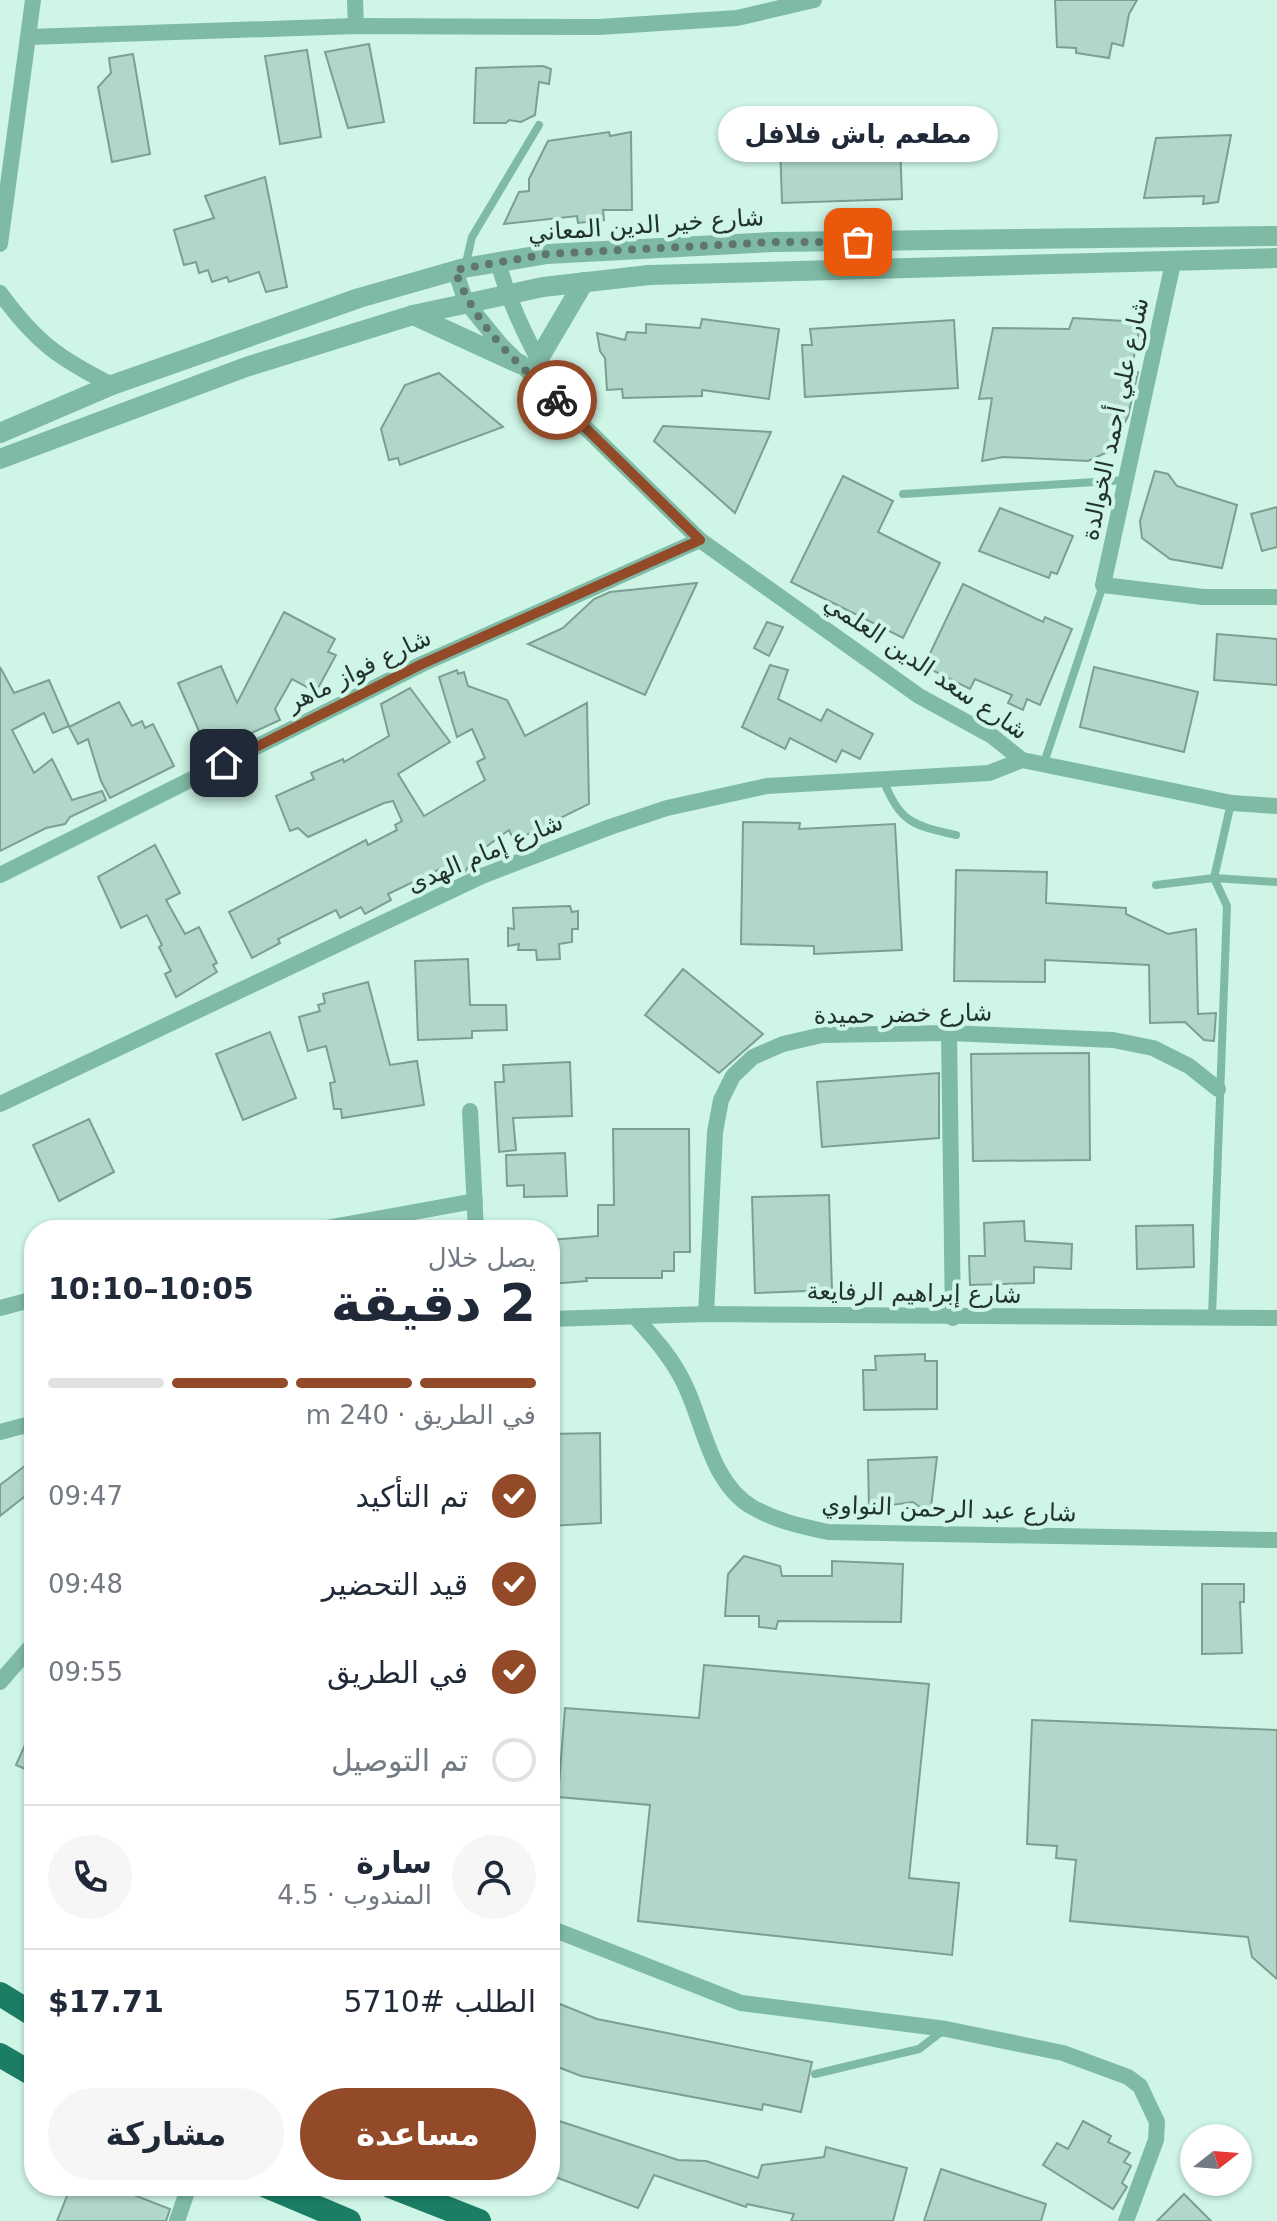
<!DOCTYPE html>
<html lang="ar">
<meta charset="utf-8">
<style>
:root{--surface:#fff;--page:#f6f6f7;--text:#1f2937;--muted:#747a83;--line:#e0e1e3;--accent:#924a28}
body{margin:0;font-family:"DejaVu Sans",Vazirmatn,sans-serif;background:var(--page);color:var(--text);direction:rtl;height:100vh;display:flex;flex-direction:column;font-size:30px;white-space:nowrap}
*{box-sizing:border-box;margin:0}
p{font-size:26px;color:var(--muted)}
.icon{flex:none;width:44px;height:44px;fill:none;stroke:currentColor;stroke-width:2;stroke-linecap:round;stroke-linejoin:round}
.map{position:relative;flex:1;overflow:hidden;direction:ltr}
.drawer{position:absolute;left:24px;top:1220px;width:536px;height:976px;display:flex;flex-direction:column;background:var(--surface);border-radius:32px;box-shadow:0 2px 6px #0004;direction:rtl}
.drawer>*{flex:none}
.needle{width:52px;rotate:73deg}
.controls{position:absolute;left:1180px;top:2124px;display:grid;gap:16px}
.controls a{display:grid;place-items:center;width:72px;height:72px;border-radius:50%;background:var(--surface);box-shadow:0 2px 6px #0004;font-size:40px}
.pin{position:absolute;display:grid;place-items:center;width:68px;height:68px;color:#fff;margin:-34px;border-radius:16px;box-shadow:0 4px 12px #0006}
.courier{position:absolute;display:grid;place-items:center;width:80px;height:80px;margin:-40px;border:6px solid #924a28;border-radius:50%;background:#fff;color:#222;box-shadow:0 2px 10px #0007}
.bubble{position:absolute;height:56px;border-radius:28px;background:var(--surface);box-shadow:0 2px 6px #0004;font-size:26px;font-weight:600;line-height:56px;text-align:center;direction:rtl}
.head em{font-style:normal;font-weight:600}
.head div{display:flex;flex-direction:column-reverse}
.head{display:flex;align-items:center;justify-content:space-between;height:136px;padding:0 24px}
h1{font-size:52px;font-weight:600;line-height:60px}
.bar{display:grid;grid-template-columns:repeat(4,1fr);gap:12px 8px;align-content:center;height:96px;padding:0 24px}
.bar i{height:10px;border-radius:6px;background:var(--line)}
.bar .active{background:var(--accent)}
.bar p{grid-column:span 4}
.line{display:flex;align-items:center;gap:20px;padding:0 24px;border-top:2px solid var(--line)}
.line div{flex:1}
.round{display:grid;place-items:center;flex:none;width:84px;height:84px;border-radius:42px;background:var(--page)}
ol{padding:0 24px;list-style:none}
li{display:flex;align-items:center;gap:24px;height:88px}
li p{margin-inline-start:auto}
li .icon{padding:8px;border-radius:50%;background:var(--accent);color:#fff;stroke-width:4}
li:last-child{color:var(--muted)}
li i{width:44px;height:44px;border:4px solid var(--line);border-radius:50%}
.cta{display:flex;gap:16px;margin-top:auto;padding:16px 24px}
.cta a{flex:1;height:92px;border-radius:48px;background:var(--accent);color:#fff;font-size:32px;font-weight:600;line-height:92px;text-align:center}
.cta a+a{background:var(--page);color:var(--text)}
.map>svg:first-child{display:block}
.building{fill:#b0d7c9;stroke:#7ba092;stroke-width:2}
.lines{fill:none;stroke-linecap:round;stroke-linejoin:round}
.service{stroke:#7fbaa5;stroke-width:8}
.minor{stroke:#7fbaa5;stroke-width:16}
.tertiary{stroke:#7fbaa5;stroke-width:20}
.trunk{stroke:#1b7e64;stroke-width:24}
.done{stroke:#5e766d;stroke-width:8;stroke-dasharray:0 14.4}
.route{stroke:#924a28;stroke-width:10}
.labels{text-anchor:middle;stroke-width:8;stroke-linejoin:round;paint-order:stroke}
.street-label{font-size:24px;fill:#22322c;stroke:#cef5e6}
</style>
<div class="map">
<svg width="1277" height="2221" viewBox="0 0 1277 2221">
<rect width="100%" height="100%" fill="#cef5e6"/>
<g class="building">
<path d="M1055,0H1137L1129,14L1123,46L1112,43L1109,58L1076,53V48L1057,47Z"/>
<path d="M369,44L384,122L348,128L325,52Z"/>
<path d="M307,50L321,137L280,144L265,56Z"/>
<path d="M133,54L150,154L112,162L98,87L111,73L109,58Z"/>
<path d="M543,66L551,69L549,84L539,82L535,115L521,122L509,120L506,123H474L476,68Z"/>
<path d="M609,132L610,136L631,132L632,210H603L604,220L578,223L577,216L504,224L519,192L529,191V179L548,141Z"/>
<path d="M1231,135L1218,202L1203,204L1204,196L1144,198L1156,138Z"/>
<path d="M900,140L902,199L782,203L780,143Z"/>
<path d="M265,177L287,287L266,292L259,272L229,282L227,277L212,282L208,270L199,273L196,262L184,265L174,230L214,218L205,196Z"/>
<path d="M1073,318L1141,322L1131,371L1138,372L1128,416L1112,450L1088,461L1003,457L982,461L992,398L979,399L993,328L1069,329Z"/>
<path d="M702,319L779,329L769,399L702,390V396L623,398L622,389L607,390L605,358L600,351L597,333L625,340L627,332L646,333V324L700,328Z"/>
<path d="M954,320L958,388L805,397L802,345H812L810,329Z"/>
<path d="M439,373L503,427L400,465L398,458L389,460L381,429L405,385Z"/>
<path d="M663,426L771,432L735,513L654,441Z"/>
<path d="M1155,471L1168,474L1177,486L1237,505L1222,568L1170,559L1142,538L1140,521Z"/>
<path d="M843,476L893,501L878,532L940,563L903,638L791,582Z"/>
<path d="M1277,507V547L1262,551L1251,514Z"/>
<path d="M1000,508L1073,536L1057,574L1051,572L1049,578L979,551Z"/>
<path d="M697,583L645,695L528,644L563,628L594,599L610,592Z"/>
<path d="M963,584L1043,622L1045,617L1072,629L1040,705L1027,699L1023,710L1008,703L1012,695L975,679L970,689L924,666Z"/>
<path d="M284,612L335,639L328,652L336,655L316,692L292,679L275,709L280,720L236,740L233,733L225,736L223,731L202,738L178,683L221,666L237,703Z"/>
<path d="M767,622L783,627L769,656L754,648Z"/>
<path d="M1217,634L1277,639V685L1214,680Z"/>
<path d="M770,665L788,670L778,699L821,721L827,709L873,734L860,759L842,750L836,762L790,738L785,749L742,727Z"/>
<path d="M0,667L14,693L49,680L69,726L53,733L44,713L12,730L34,773L52,759L72,800L102,791L106,800L70,817L65,824L46,828L0,851Z"/>
<path d="M1094,667L1198,692L1184,752L1080,727Z"/>
<path d="M457,670L458,674L464,672L468,686L507,700L525,736L587,703L589,804L514,841L509,830L475,855L465,872L447,880L440,869L388,894L391,900L365,914L361,907L340,918L336,910L278,939L280,943L252,958L229,912L366,840L368,845L397,830L395,825L402,821L393,801L384,803L308,837L298,828L290,831L276,796L314,779L311,773L343,759L344,762L389,736L381,704L410,688L450,742L398,774L424,816L485,780L477,762L485,758L472,729L457,737L439,677Z"/>
<path d="M119,702L132,726L142,721L145,728L153,724L174,766L110,798L101,781L88,739L78,744L69,727Z"/>
<path d="M743,822L800,823L799,829L895,824L902,950L814,954V946L741,944Z"/>
<path d="M155,845L180,893L166,900L185,934L199,927L217,963L213,965L217,972L176,997L165,974L171,971L159,947L162,945L147,915L121,928L98,877Z"/>
<path d="M956,870L1047,872L1046,903L1126,908V914L1168,934L1196,929L1198,1014L1216,1013L1214,1041L1204,1040L1185,1022L1150,1023L1149,965L1045,960V982L954,981Z"/>
<path d="M570,906L572,912L578,911V929H572V942L559,944L560,959L537,960L536,950H518L519,944L508,946V928L514,929L513,908Z"/>
<path d="M468,959L470,1005H506L507,1030L472,1031V1038L418,1040L415,961Z"/>
<path d="M683,969L763,1034L719,1073L645,1015Z"/>
<path d="M368,982L390,1065L417,1061L424,1105L342,1118L341,1109H334L330,1083L335,1082L326,1046L308,1051L299,1017L320,1011L318,1005L325,1003L323,994Z"/>
<path d="M270,1032L296,1098L243,1120L216,1054Z"/>
<path d="M1089,1053L1090,1160L973,1161L971,1054Z"/>
<path d="M570,1062L572,1116L513,1118L516,1150L499,1152L495,1082H504L503,1065Z"/>
<path d="M939,1073V1138L822,1147L817,1082Z"/>
<path d="M89,1119L114,1172L59,1201L33,1145Z"/>
<path d="M613,1129H689L690,1252H674V1271H662V1278H586L587,1281L550,1284V1240L598,1236V1205H614Z"/>
<path d="M565,1153L567,1196L524,1197V1185L507,1186L506,1155Z"/>
<path d="M829,1195L832,1290L755,1293L752,1197Z"/>
<path d="M1024,1221L1025,1241L1072,1244L1071,1269L1034,1267V1283L970,1285L969,1256H985L984,1223Z"/>
<path d="M1193,1225L1194,1267L1137,1269L1136,1226Z"/>
<path d="M925,1354V1361H937V1409L864,1410L863,1370H876L875,1356Z"/>
<path d="M600,1433L601,1523L550,1526V1434Z"/>
<path d="M937,1457L931,1507L924,1510L913,1502L869,1508L868,1460Z"/>
<path d="M34,1459V1489L0,1516V1485Z"/>
<path d="M744,1556L780,1566L782,1576H832V1561L903,1564L901,1622L778,1621L776,1629L759,1627V1616H725L728,1574Z"/>
<path d="M1202,1584H1244V1602H1240L1242,1653L1202,1654Z"/>
<path d="M704,1665L929,1684L909,1878L959,1883L952,1955L638,1921L650,1805L558,1797L565,1708L699,1718Z"/>
<path d="M1032,1720L1277,1730V1979L1252,1957L1248,1937L1070,1921L1076,1860L1056,1858L1057,1846L1027,1844Z"/>
<path d="M34,1725V1773L16,1765Z"/>
<path d="M550,2000L597,2019L812,2062L801,2112L763,2104L762,2110L581,2076L550,2064Z"/>
<path d="M550,2118L678,2160L706,2161L758,2178L762,2165L824,2157L826,2147L907,2168L893,2221H791L794,2214L747,2204L746,2207L654,2175L638,2208L550,2175Z"/>
<path d="M1083,2121L1111,2136L1108,2142L1130,2153L1124,2162L1131,2166L1122,2183L1127,2187L1113,2209L1043,2165L1057,2143L1068,2149Z"/>
<path d="M941,2169L1046,2204L1041,2221H924Z"/>
<path d="M71,2186H111L170,2209L166,2221H57Z"/>
<path d="M1184,2194L1211,2221H1157Z"/>
</g>
<g class="lines">
<g class="service">
<path d="M465,267L472,237L539,125"/>
<path d="M903,494L1126,480"/>
<path d="M1044,763L1103,585"/>
<path d="M883,780C901,823 912,825 956,835"/>
<path d="M1156,885L1214,878L1277,882"/>
<path d="M1212,1317L1227,906L1214,878L1231,803"/>
<path d="M815,2074L919,2049L945,2029"/>
</g>
<g class="minor">
<path d="M355,0L356,26"/>
<path d="M28,37L356,26L599,27L737,18L814,0"/>
<path d="M0,244L33,0"/>
<path d="M498,262C511,310 533,353 559,395"/>
<path d="M1173,263L1103,585L1203,597H1277"/>
<path d="M455,270L466,302L501,345L700,540L919,696L992,736L1022,760L1232,803L1277,806"/>
<path d="M0,293C36,342 58,358 112,385"/>
<path d="M0,875L422,664L700,540"/>
<path d="M949,1033L953,1318"/>
<path d="M0,1104L482,876L610,827L667,808L767,786L989,773L1022,760"/>
<path d="M470,1111L476,1230"/>
<path d="M315,1230L475,1201"/>
<path d="M0,1308L34,1299"/>
<path d="M706,1314L715,1132L721,1100L733,1076L753,1057L783,1044L822,1035L949,1033L1113,1040L1153,1048L1189,1066L1218,1089"/>
<path d="M636,1318C655,1339 672,1358 684,1383C704,1423 710,1482 752,1507C776,1521 801,1526 828,1532L1277,1540"/>
<path d="M550,1319L706,1314L1277,1318"/>
<path d="M0,1432L34,1423"/>
<path d="M0,1682L34,1643"/>
<path d="M550,1928L741,2003L946,2029L1063,2053L1128,2077L1140,2086L1157,2122L1156,2140L1126,2221"/>
<path d="M177,2221L189,2186"/>
</g>
<g class="tertiary">
<path d="M413,315L520,364"/>
<path d="M538,360L584,282"/>
<path d="M0,433L112,385L359,298L464,268L547,254L773,242L1277,236"/>
<path d="M0,459L246,367L413,315L543,287L649,275L1277,258"/>
</g>
<g class="trunk">
<path d="M0,1994L34,2015"/>
<path d="M0,2055L34,2075"/>
<path d="M266,2186L349,2221"/>
<path d="M390,2186L479,2221"/>
</g>
</g>
<g class="lines">
<path class="done" d="M557,400C515,361 474,325 455,270L547,254L773,242H858"/>
<path class="route" d="M224,763L422,664L700,540L557,400"/>
</g>
<g class="labels">
<g class="street-label">
<text transform="translate(646 225) rotate(-4)" y="8">شارع خير الدين المعاني</text>
<text transform="translate(1115 419) rotate(-78)" y="8">شارع علي أحمد الخوالدة</text>
<text transform="translate(926 667) rotate(34)" y="8">شارع سعد الدين العلمي</text>
<text transform="translate(359 670) rotate(-26)" y="8">شارع فواز ماهر</text>
<text transform="translate(485 853) rotate(-23)" y="8">شارع إمام الهدى</text>
<text transform="translate(903 1014) rotate(-1)" y="8">شارع خضر حميدة</text>
<text transform="translate(914 1293) rotate(1)" y="8">شارع إبراهيم الرفايعة</text>
<text transform="translate(949 1509) rotate(2)" y="8">شارع عبد الرحمن النواوي</text>
</g>
</g>
</svg>
<div class="controls">
<a><svg class="needle" viewBox="-14 -14 28 28"><path d="M0-13l5 13h-10z" fill="#e53935"/><path d="M0 13l5-13h-10z" fill="#747a83"/></svg></a>
</div>
<div class="pin" style="left:858px;top:242px;background:#ea580c"><svg class="icon" aria-label="bag" viewBox="0 0 24 24"><path d="M5 8h14l-1 12H6zM9 8a3 3 0 0 1 6 0"/></svg></div>
<div class="pin" style="left:224px;top:763px;background:#1f2937"><svg class="icon" aria-label="home" viewBox="0 0 24 24"><path d="M3 11l9-7 9 7M6 9v11h12V9"/></svg></div>
<div class="courier" style="left:557px;top:400px"><svg class="icon" aria-label="bike" viewBox="0 0 24 24"><circle cx="6" cy="16" r="4"/><circle cx="18" cy="16" r="4"/><path d="M6 16l4-8h5l3 8M10 8l3 8H6M13 5h3"/></svg></div>
<div class="bubble" style="left:718px;top:106px;width:280px">مطعم باش فلافل</div>
<section class="drawer">
<div class="head"><div><h1>2 دقيقة</h1><p>يصل خلال</p></div><em>10:05–10:10</em></div>
<div class="bar"><i class="active"></i><i class="active"></i><i class="active"></i><i></i><p>في الطريق · 240 m</p></div>
<ol>
<li><svg class="icon" aria-label="check" viewBox="0 0 24 24"><path d="M5 12l5 5 9-10"/></svg>تم التأكيد<p>09:47</p></li>
<li><svg class="icon" aria-label="check" viewBox="0 0 24 24"><path d="M5 12l5 5 9-10"/></svg>قيد التحضير<p>09:48</p></li>
<li><svg class="icon" aria-label="check" viewBox="0 0 24 24"><path d="M5 12l5 5 9-10"/></svg>في الطريق<p>09:55</p></li>
<li><i></i>تم التوصيل</li>
</ol>
<div class="line" style="height:144px"><a class="round"><svg class="icon" aria-label="person" viewBox="0 0 24 24"><circle cx="12" cy="8" r="4"/><path d="M4 21q1-7 8-7t8 7"/></svg></a><div><b>سارة</b><p>المندوب · 4.5</p></div><a class="round"><svg class="icon" aria-label="phone" viewBox="0 0 24 24"><path d="M5 4h4l2 5-3 2q2 4 5 5l2-3 5 2v4C11 20 4 13 5 4z"/></svg></a></div>
<div class="line" style="height:104px"><div>الطلب #5710</div><b>$17.71</b></div>
<div class="cta"><a>مساعدة</a><a>مشاركة</a></div>
</section>
</div>
